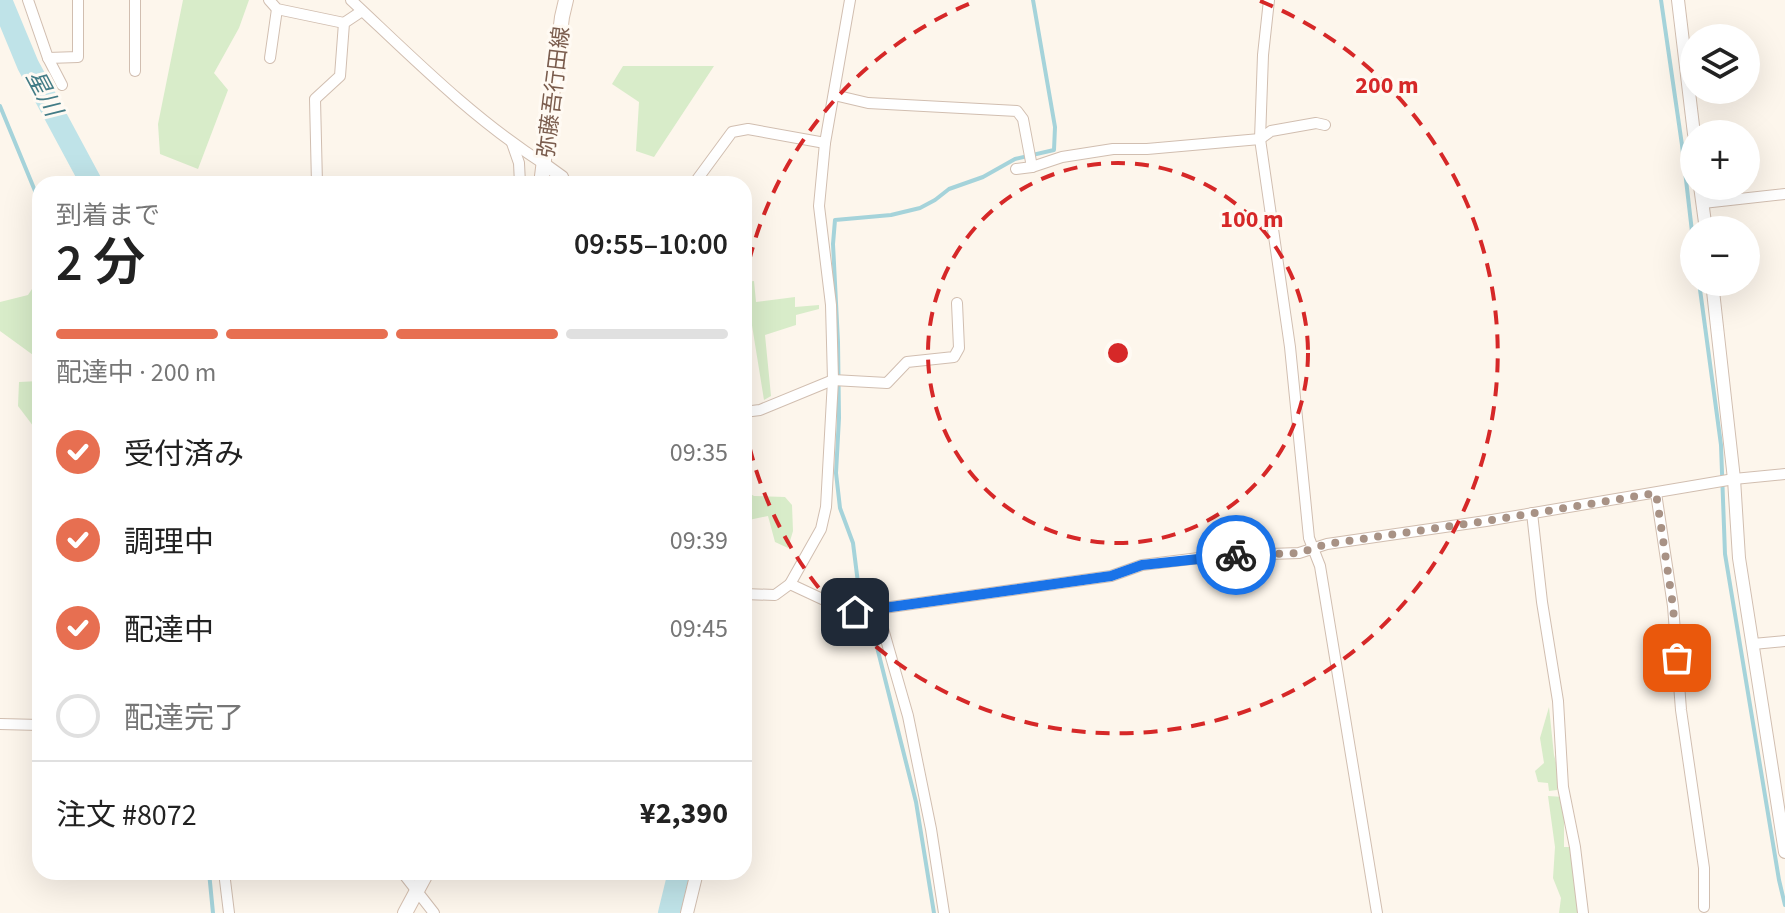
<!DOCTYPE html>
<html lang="ja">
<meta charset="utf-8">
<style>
:root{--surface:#fff;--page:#f6f6f6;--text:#222;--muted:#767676;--line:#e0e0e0;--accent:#e76f51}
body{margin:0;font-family:"Source Sans 3","Noto Sans JP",sans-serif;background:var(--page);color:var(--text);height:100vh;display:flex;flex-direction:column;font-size:30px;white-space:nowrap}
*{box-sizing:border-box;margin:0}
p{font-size:26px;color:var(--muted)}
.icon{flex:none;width:44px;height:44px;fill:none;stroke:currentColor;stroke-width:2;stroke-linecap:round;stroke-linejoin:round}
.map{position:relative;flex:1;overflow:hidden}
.sheet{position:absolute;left:32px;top:176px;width:720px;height:704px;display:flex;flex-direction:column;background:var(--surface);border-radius:24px;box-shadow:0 8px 32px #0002}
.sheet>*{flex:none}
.controls{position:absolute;left:1680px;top:24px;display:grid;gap:16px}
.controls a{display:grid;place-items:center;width:80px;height:80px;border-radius:50%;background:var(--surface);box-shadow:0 8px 32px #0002;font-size:40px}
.pin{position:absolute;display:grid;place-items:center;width:68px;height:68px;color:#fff;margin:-34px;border-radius:16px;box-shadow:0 4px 12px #0006}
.courier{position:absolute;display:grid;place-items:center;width:80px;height:80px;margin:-40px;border:6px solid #1a73e8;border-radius:50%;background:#fff;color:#222;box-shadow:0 2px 10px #0007}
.head em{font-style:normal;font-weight:600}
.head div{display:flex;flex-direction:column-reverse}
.head{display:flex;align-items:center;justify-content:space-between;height:136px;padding:0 24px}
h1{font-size:52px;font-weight:600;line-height:60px}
.bar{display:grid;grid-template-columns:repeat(4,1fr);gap:12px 8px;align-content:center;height:96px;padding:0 24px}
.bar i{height:10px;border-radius:6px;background:var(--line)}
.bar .active{background:var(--accent)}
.bar p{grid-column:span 4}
.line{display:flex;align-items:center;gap:20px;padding:0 24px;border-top:2px solid var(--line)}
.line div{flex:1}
ol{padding:0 24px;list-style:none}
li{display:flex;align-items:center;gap:24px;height:88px}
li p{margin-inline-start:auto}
li .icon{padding:8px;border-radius:50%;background:var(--accent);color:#fff;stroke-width:4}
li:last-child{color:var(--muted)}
li i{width:44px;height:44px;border:4px solid var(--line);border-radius:50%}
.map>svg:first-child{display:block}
.green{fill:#d8ecc9}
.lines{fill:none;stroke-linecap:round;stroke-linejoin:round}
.stream{stroke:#a5d3da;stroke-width:4}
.river{stroke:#bfe3e8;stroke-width:22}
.minor-casing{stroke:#d1beb0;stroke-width:12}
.tertiary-casing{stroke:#d1beb0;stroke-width:14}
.secondary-casing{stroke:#d6c0b0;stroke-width:16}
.minor{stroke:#fff;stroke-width:10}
.tertiary{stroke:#fff;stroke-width:12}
.secondary{stroke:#fff;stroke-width:14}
.done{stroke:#a89285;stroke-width:8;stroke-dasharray:0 14.4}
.route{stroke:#1a73e8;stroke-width:10}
.ring{fill:none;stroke:#d62828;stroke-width:4;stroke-dasharray:14 10}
.labels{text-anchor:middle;stroke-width:6;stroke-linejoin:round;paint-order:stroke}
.street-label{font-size:22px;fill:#7a5c4d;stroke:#fffaf3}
.water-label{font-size:24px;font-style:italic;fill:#437c86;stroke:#fffaf3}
.centre{fill:#d62828;stroke:#fffaf3;stroke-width:4}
.ring-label{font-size:24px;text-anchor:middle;font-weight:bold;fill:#d62828;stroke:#fffaf3;stroke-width:6;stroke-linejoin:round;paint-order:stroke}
</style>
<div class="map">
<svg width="1785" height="913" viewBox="0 0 1785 913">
<rect width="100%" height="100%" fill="#fdf6ec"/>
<g class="green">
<path d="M183,0H249L239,28L214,73L228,90L198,169L160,154L158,124Z"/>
<path d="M623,66H714L654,157L636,151L639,102L612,84Z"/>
<path d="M40,277V360L0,331V302L28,295Z"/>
<path d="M754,281L756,302L795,297V307L819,305V309L796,315V325L765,335L771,396L764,400L745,282Z"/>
<path d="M40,381V435L18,406L19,382Z"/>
<path d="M744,490L754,496L785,497L792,505L793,531L788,548L775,542L768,516L744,521Z"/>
<path d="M1549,707L1554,755L1559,774L1557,790L1549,791L1548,783L1538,782L1535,771L1544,763L1540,738Z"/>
<path d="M1548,796L1564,797V847H1575L1583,913H1559L1561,898L1553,878L1555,847Z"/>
</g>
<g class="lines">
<g class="stream">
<path d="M1661,0L1682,145L1694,249"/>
<path d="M0,106L40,203"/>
<path d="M1699,282L1721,445L1725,554L1779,880L1785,905"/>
<path d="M209,872L213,913"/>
<path d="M934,913L916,802L877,647L860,599L853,543L840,508L836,473L839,418L838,342L833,244L835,220L891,215L920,208L935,200L949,189L983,177L1015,159L1054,150L1055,127L1033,0"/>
</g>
<g class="river">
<path d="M1,0L28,65L92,184"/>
<path d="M669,913L679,872"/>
</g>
<defs>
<g id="minor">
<path d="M28,0L48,58L62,85"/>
<path d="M269,0L277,9L344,23"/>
<path d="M351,0C412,57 472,118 544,164"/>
<path d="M1269,0L1263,55L1260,139L1290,347L1309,538L1320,566L1377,913"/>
<path d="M48,58L78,57V0"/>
<path d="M270,58L277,9"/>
<path d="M135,71V0"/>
<path d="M834,95L868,103L1017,111L1023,119L1032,167"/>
<path d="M512,143L519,163L520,184"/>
<path d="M1016,169L1032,167L1062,157L1113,149H1147L1260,139L1271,131L1316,123L1325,125"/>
<path d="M317,184L315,99L340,76L344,23L362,11"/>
<path d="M689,184L696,181L732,132L748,129L825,143"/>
<path d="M1703,203L1785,194"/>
<path d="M744,412L760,410L833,380L887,383L907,362L954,357L959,348L957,303"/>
<path d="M1656,493L1673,606L1681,710L1704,868V907"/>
<path d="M1532,513L1542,602L1558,701L1563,787L1575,847L1583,913"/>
<path d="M790,584L835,605L855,612L1111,576L1142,565L1215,556L1299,553L1327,544L1486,521L1734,479L1785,474"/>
<path d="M744,594L775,595L790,584L821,529L826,507L833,380L831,305L819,206L825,143L850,0"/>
<path d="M877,608L908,716L931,829L944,913"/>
<path d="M1753,644L1785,641"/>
<path d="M0,724L40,725"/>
<path d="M224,872L229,913"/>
<path d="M402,872L434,913"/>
</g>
<g id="tertiary">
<path d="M1678,0L1694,134"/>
<path d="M544,164L562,177L565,184"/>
<path d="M1700,186L1706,230"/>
<path d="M1712,282L1734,479L1739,558L1785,852"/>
<path d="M687,913L697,872"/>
</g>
<g id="secondary">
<path d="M541,184L562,17L566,0"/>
<path d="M405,913L427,872"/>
</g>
</defs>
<use href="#minor" class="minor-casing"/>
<use href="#tertiary" class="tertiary-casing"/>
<use href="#secondary" class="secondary-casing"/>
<use href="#minor" class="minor"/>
<use href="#tertiary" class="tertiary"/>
<use href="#secondary" class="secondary"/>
</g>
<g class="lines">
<path class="done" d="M1236,555L1299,553L1327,544L1486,521L1656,493L1673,606L1677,658"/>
<path class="route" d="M855,612L1111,576L1142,565L1236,555"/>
</g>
<g class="ring">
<circle cx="1118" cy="353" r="190"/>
<path d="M744 284A380 380 0 0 1 976 1M1260 1A380 380 0 1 1 744 422"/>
</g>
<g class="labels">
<g class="street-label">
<text transform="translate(553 92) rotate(-83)" y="8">弥藤吾行田線</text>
</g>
<g class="water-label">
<text transform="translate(44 93) rotate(62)" y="8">星川</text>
</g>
</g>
<circle cx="1118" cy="353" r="12" class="centre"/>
<g class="ring-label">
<text x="1387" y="93">200 m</text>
<text x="1252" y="227">100 m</text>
</g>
</svg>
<div class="controls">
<a><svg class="icon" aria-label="layers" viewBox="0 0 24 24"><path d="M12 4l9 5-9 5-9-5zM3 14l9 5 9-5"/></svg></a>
<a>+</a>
<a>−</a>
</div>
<div class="pin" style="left:1677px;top:658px;background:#ea580c"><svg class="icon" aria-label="bag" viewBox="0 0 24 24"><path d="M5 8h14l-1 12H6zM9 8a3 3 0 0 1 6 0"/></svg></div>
<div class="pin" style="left:855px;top:612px;background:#1f2937"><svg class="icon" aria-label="home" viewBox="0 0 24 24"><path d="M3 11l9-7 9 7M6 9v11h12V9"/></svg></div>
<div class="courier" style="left:1236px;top:555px"><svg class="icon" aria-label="bike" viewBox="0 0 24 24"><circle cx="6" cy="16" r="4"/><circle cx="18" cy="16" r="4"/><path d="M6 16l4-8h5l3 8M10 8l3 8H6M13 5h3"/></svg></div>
<section class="sheet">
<div class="head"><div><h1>2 分</h1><p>到着まで</p></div><em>09:55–10:00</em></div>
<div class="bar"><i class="active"></i><i class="active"></i><i class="active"></i><i></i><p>配達中 · 200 m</p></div>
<ol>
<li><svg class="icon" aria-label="check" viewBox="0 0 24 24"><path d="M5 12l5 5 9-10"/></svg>受付済み<p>09:35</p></li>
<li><svg class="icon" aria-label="check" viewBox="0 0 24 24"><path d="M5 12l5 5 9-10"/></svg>調理中<p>09:39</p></li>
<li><svg class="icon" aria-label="check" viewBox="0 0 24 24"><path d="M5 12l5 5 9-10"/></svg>配達中<p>09:45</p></li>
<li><i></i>配達完了</li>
</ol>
<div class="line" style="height:104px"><div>注文 #8072</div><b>¥2,390</b></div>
</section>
</div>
